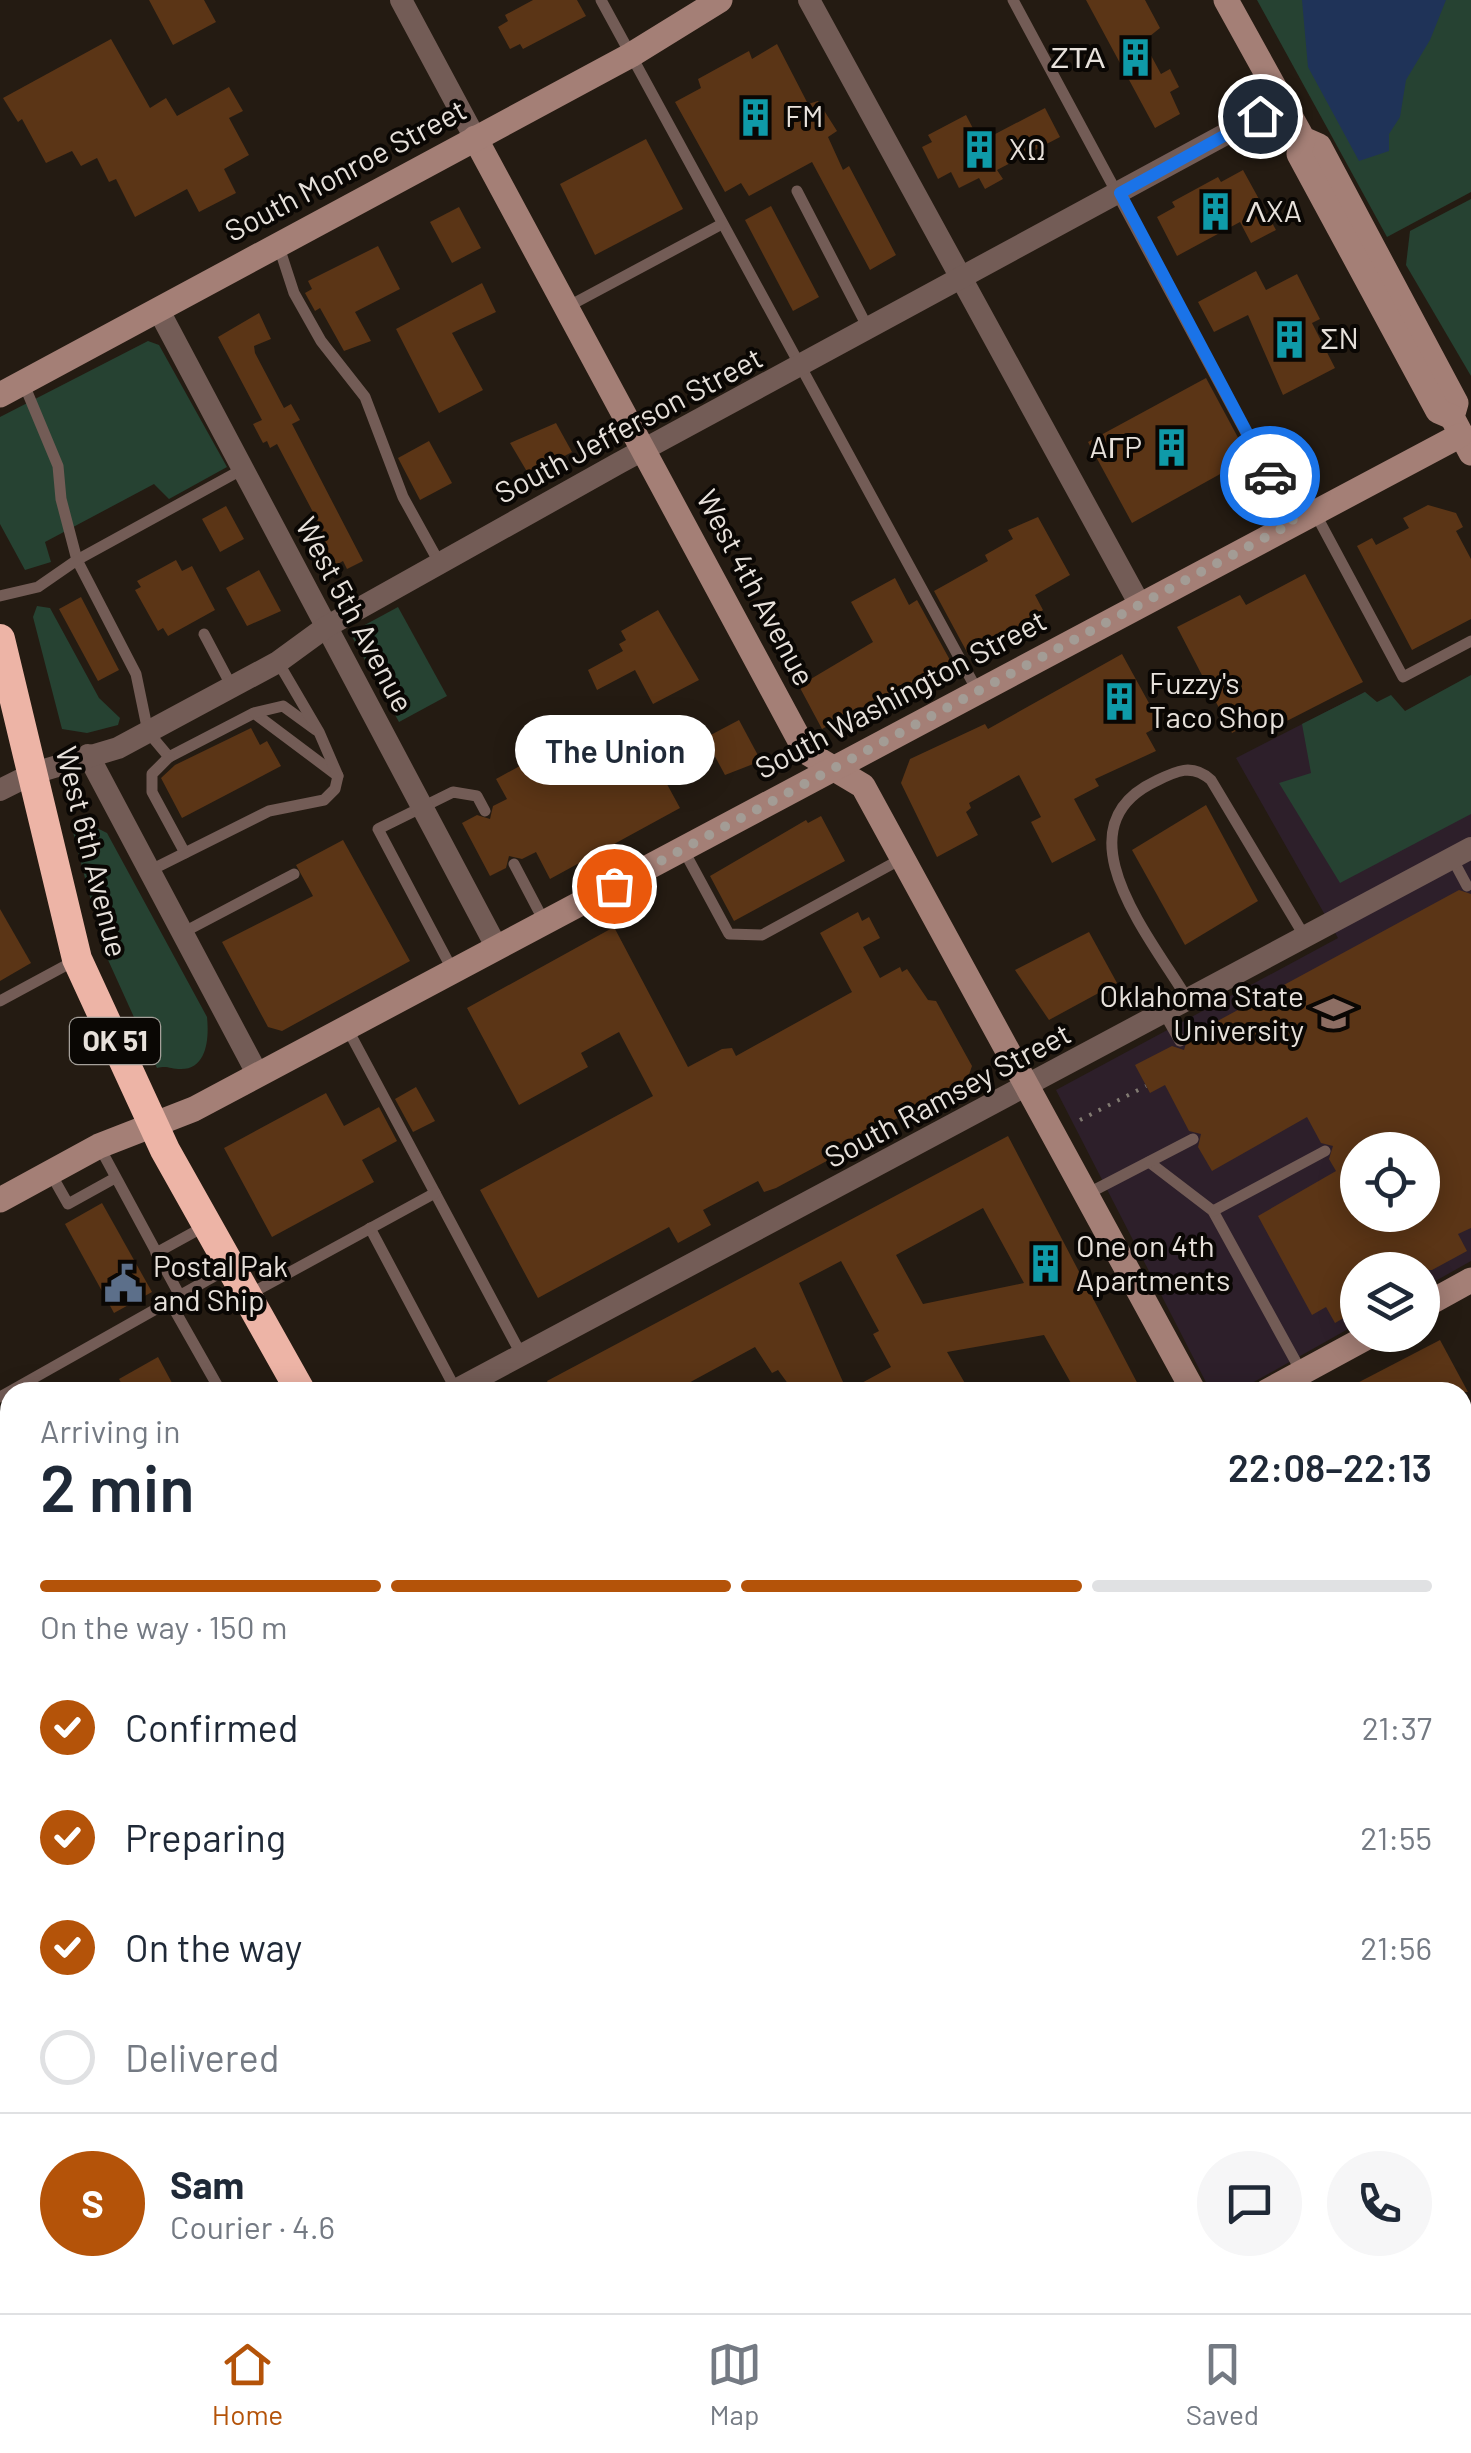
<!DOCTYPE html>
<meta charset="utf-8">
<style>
:root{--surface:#fff;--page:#f6f6f7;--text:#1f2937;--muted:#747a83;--line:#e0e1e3;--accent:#b45309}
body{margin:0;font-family:Barlow,sans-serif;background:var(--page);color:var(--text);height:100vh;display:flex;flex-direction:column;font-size:38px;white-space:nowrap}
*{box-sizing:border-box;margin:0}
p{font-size:32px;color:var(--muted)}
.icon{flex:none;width:55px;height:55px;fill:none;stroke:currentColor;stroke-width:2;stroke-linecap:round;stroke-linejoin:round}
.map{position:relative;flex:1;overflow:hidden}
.side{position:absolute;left:0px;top:1382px;width:1472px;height:932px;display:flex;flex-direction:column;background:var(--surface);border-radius:30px 30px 0 0;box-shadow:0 5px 25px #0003}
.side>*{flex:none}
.buttons{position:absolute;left:1340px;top:1132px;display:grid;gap:20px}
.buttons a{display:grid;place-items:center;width:100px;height:100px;border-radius:50%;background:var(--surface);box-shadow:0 5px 25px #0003;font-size:50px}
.pin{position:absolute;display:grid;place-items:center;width:85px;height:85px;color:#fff;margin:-42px;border:5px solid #fff;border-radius:50%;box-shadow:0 2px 10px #0007}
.courier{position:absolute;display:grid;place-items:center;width:100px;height:100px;margin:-50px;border:8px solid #1a73e8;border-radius:50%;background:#fff;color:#222;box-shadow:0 2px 12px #0007}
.bubble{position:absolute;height:70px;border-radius:35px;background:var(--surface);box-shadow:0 5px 25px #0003;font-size:32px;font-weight:600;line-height:70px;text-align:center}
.overview em{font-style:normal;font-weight:600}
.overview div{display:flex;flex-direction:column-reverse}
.overview{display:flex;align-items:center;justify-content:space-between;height:170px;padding:0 40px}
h1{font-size:65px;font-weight:600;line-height:75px}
.bar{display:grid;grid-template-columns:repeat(4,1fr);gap:15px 10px;align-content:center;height:120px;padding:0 40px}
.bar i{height:12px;border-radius:8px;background:var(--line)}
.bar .current{background:var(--accent)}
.bar p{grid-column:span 4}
.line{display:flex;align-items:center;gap:25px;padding:0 40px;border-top:2px solid var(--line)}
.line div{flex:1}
.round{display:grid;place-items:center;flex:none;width:105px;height:105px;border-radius:52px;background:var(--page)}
ol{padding:0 40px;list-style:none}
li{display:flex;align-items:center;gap:30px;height:110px}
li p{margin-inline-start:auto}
li .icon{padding:10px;border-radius:50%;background:var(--accent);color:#fff;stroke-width:4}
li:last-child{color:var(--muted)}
li i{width:55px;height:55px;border:5px solid var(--line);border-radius:50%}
.menu{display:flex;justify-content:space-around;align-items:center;height:140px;border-top:2px solid var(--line);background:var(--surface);font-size:28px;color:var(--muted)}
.menu a{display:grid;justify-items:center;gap:5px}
.menu .current{color:var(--accent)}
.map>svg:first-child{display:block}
.education{fill:#2d1f2a;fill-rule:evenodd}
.green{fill:#264232}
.water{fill:#1f3358}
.building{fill:#5b3516;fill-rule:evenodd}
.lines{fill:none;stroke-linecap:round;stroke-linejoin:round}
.path{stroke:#817a72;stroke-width:4;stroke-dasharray:2.5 8;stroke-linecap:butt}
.lane{stroke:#735c56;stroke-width:11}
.street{stroke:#735c56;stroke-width:22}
.secondary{stroke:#a47f76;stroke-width:25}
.highway{stroke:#edb4a6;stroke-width:30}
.done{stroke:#a39c95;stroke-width:10;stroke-dasharray:0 18}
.route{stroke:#1a73e8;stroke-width:12}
.labels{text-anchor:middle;stroke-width:8;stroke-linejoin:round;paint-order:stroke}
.shield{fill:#0a0704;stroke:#a5a09a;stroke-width:2.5}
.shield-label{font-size:28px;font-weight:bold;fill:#e7e1db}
.poi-label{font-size:30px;fill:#e7e1db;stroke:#0a0704;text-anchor:start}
.street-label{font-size:30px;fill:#e7e1db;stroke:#0a0704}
</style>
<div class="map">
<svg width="1471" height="2313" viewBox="0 0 1471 2313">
<rect width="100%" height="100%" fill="#241b12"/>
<path class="education" d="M1471,682V1261L1423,1288L1422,1270H1358L1357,1324L1236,1392H1211L1056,1090L1338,938L1236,758L1365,692L1386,727ZM1358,1150H1422V1215H1358Z"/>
<g class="green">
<path d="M1257,0H1471V192L1387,237Z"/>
<path d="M1471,199V376L1406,265L1410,231Z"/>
<path d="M148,341L159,345L227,467L169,499L154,484L45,542L51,562L25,570L0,524V417Z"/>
<path d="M37,606L50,608L99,698L120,718L118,725L87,733L62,729L33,617Z"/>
<path d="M398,607L447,696L399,722L350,633Z"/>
<path d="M1471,675V814L1340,883L1279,783L1311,773L1302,724L1365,692L1377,702L1391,695L1405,711Z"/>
<path d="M89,824L107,833L207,1017C209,1036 208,1069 181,1069C170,1069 167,1065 157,1068L104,951L72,828Z"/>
</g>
<path class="water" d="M1302,0H1446L1430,40L1406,80L1400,117L1389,134V151L1359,161L1308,67Z"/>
<g class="building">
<path d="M149,0H204L216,22L173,45Z"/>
<path d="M533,0H577L586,16L523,49L520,44L510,49L498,27L508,21L505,15Z"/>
<path d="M1086,0H1145L1160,28L1150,36L1147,48L1161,74L1170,69L1179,87L1170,92L1180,114L1155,128Z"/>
<path d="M111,39L150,108L166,98L177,116L229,87L243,111L229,118L249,155L224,169L236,193L199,212L187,189L135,217L116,179L109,182L97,158L81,166L72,151L46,163L22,119L18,122L3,98Z"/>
<path d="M777,44L808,104L818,101L837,131L828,137L843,170L849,166L896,255L870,270L812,162L749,196L741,183L725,192L675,102L701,88L698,79L749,51L752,59Z"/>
<path d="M1045,108L1060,137L997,170L1003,179L985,189L979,178L959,188L951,172L938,179L922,147L932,142L928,135L966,115L980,142Z"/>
<path d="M646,139L683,209L595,255L560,184Z"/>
<path d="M1243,170L1276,230L1251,243L1240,222L1177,256L1157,217L1175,207L1172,202L1218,177L1221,182Z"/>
<path d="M771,206L819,297L793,311L745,220Z"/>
<path d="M459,207L481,248L452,263L430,222Z"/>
<path d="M378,246L400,289L355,312L371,341L344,351L320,308L315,311L305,293L312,289L308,281Z"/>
<path d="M1256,271L1266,290L1297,274L1320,319L1312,323L1335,368L1283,395L1248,315L1214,332L1198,302Z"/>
<path d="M482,283L496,312L452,333L483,390L439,413L396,329Z"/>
<path d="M259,313L271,339L254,346L255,353L284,408L291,404L300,420L292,424L363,561L347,569L343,561L331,568L314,535L323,531L277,444L270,448L267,441L263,443L253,424L262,420L218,337Z"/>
<path d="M1206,378L1249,458L1132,523L1088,442Z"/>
<path d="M556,423L572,452L529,475L510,443Z"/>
<path d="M429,441L452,483L420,500L398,458Z"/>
<path d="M1428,505L1456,513L1463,527L1456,531L1471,559V619L1412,650L1357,546L1372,538L1376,545L1409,528L1403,518Z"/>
<path d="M226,506L244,539L220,552L202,519Z"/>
<path d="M1038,517L1070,575L1035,595L1043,610L1031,620L968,654L934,591L988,561L985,555L1013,539L1008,530Z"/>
<path d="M176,560L182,571L192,566L215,610L168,636L163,628L158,631L135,590L141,587L137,581Z"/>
<path d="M259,570L281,611L247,626L226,588Z"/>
<path d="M1305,574L1363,682L1279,725L1272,712L1232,733L1177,627L1240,595L1246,605Z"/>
<path d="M895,578L909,605L917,600L951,662L946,665L949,670L891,700L888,694L822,729L799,686L873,642L851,602Z"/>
<path d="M81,597L119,670L98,681L59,609Z"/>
<path d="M658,610L699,680L653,704L635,670L597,690L588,670L623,651L619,644L626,640L621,631Z"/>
<path d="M1122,654L1161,725L1146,733L1156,751L1095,779L1099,786L1074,799L1096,840L1052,863L1031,822L1041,817L1019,775L969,803L971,808L966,812L978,835L937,857L901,783L910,759L985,724L988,729Z"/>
<path d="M739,720L761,761L725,775L705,738Z"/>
<path d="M251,728L260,745L267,741L281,766L182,818L161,778L175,765Z"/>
<path d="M571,731L598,780L650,753L680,808L550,879L536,852L522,859L509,856L506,868L490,876L462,823L477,815L490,819L493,806L507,799L496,779L540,755L537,749Z"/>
<path d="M1206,805L1258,901L1185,945L1132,850Z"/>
<path d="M821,816L845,861L734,921L710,876L806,820L808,823Z"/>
<path d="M343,840L410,961L282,1031L268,1027L222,942L313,896L296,865Z"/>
<path d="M1459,890L1471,894V1228L1458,1234L1467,1251L1432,1270H1358V1310L1335,1323L1326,1307L1312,1315L1258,1216L1336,1171L1329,1159L1333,1146L1321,1143L1307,1117L1212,1171L1198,1147L1201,1134L1189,1131L1165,1085L1150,1093L1135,1065L1172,1046L1184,1050L1188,1037ZM1358,1150H1422V1215H1358Z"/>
<path d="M0,909L31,963L0,981Z"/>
<path d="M858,912L862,921L869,917L880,938L863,947L880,978L900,967L902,972L907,969L928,1000L936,1001L972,1066L964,1089L880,1126L883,1131L776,1188L764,1192L758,1181L703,1210L711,1225L678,1243L669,1227L538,1298L480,1190L653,1096L619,1032L581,1053L588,1067L519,1105L467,1008L614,927L688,1067L722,1049L732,1048L736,1056L852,992L820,933Z"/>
<path d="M1089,932L1117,983L1049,1020L1015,970Z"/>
<path d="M416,1087L435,1121L413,1132L395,1099Z"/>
<path d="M326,1093L344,1126L379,1107L397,1141L362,1160L374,1182L272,1237L224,1148Z"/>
<path d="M1008,1136L1142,1392H1076L1044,1335L947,1352L970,1392H794L778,1370L772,1373L755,1347L672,1392H553L547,1381ZM983,1208L1024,1283L923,1304L896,1255ZM841,1261L879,1331L873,1334L891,1367L847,1391L799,1283Z"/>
<path d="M102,1203L152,1292L114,1313L65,1224Z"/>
<path d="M1440,1340L1468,1392H1340Z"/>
<path d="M158,1357L177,1392H126L119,1379Z"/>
</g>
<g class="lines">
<g class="path">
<path d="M227,220L233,232"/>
<path d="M1080,1120L1146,1086"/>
</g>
<g class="lane">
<path d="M601,0L978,692"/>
<path d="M1013,0L1294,522"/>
<path d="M797,191L869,330"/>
<path d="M278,244L294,293L321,341L365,397L403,497L440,564"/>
<path d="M567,307L722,224"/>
<path d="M23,382L58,466L61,499L77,560L136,674L148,732L169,757L254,713L338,776"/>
<path d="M1314,511L1403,677L1471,641"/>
<path d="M0,596L38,587L77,560L243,469"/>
<path d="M204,634L232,687"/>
<path d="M254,713L283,706L316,730"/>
<path d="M169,757L152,774V792L185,853"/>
<path d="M683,849L729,934L762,935L903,858"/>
<path d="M1452,858L1467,886"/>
<path d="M514,864L545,923"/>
<path d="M151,870L269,811L324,800L335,789L338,776L319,732L278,662"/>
<path d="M184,932L294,874"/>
<path d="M453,971L378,829L453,792L477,796L485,811"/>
<path d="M1188,1000C1152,939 1056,828 1156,781C1176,771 1192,763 1211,780L1305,937"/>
<path d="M0,1001L74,961"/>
<path d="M1164,1013L1180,1041"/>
<path d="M347,1028L521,1354"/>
<path d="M99,1146L180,1296"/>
<path d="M1149,1162L1213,1211L1302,1373"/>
<path d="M51,1174L68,1204L115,1178"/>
<path d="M1085,1195L1193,1139"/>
<path d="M1213,1211L1325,1151"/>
<path d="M370,1228L456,1390"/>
<path d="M156,1253L207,1225"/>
<path d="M250,1294L435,1193"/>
<path d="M170,1302L221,1392"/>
<path d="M0,1397L227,1269"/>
<path d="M1462,1538L1471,1533"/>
<path d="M0,1853L10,1848"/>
<path d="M1462,1987L1471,1982"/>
<path d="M892,2305L896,2313"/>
<path d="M0,2311L11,2305"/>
<path d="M849,2313L864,2305"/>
</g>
<g class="street">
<path d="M401,0L475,138"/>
<path d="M809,0L1139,603"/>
<path d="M158,309L497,948"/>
<path d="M88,755L258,1075"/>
<path d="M0,790L34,773L118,748L278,662L326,627L619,463L1283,103"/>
<path d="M452,1392L1471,848"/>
<path d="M0,1624L10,1618"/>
<path d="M0,1672L10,1691"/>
<path d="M1462,1761L1471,1756"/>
<path d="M1462,1871L1471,1886"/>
<path d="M0,2080L10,2074"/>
<path d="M1462,2219L1471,2214"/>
<path d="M345,2305L350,2313"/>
<path d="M1237,2305L1241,2313"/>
<path d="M426,2313L441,2305"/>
<path d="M1285,2313L1300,2305"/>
</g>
<g class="secondary">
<path d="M1226,0L1303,139L1319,146L1456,403L1452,417L1471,453"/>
<path d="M475,138L806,752L863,786L1194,1392"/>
<path d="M1303,139L1299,154L1438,411L1452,417"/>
<path d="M0,395L631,55L720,0"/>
<path d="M0,1200L99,1146L194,1109L1459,436"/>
<path d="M1422,1307L1471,1280"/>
<path d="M1266,1392L1371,1335"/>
</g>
<g class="highway">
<path d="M0,639L77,959L165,1150L301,1392"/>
<path d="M799,2305L803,2313"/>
</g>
</g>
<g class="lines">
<path class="done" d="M614,886L1294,522L1270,476"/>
<path class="route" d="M1260,116L1120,193L1270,476"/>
</g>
<defs>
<symbol id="building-bare" viewBox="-9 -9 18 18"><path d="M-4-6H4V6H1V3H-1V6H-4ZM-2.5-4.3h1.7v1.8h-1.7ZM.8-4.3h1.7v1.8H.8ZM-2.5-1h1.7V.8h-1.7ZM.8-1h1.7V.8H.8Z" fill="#0f9aa8" stroke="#0a0704" stroke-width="2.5" paint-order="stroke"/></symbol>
<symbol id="university-bare" viewBox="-9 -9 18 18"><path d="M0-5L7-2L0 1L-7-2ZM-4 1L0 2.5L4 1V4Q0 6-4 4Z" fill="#8d6e63" stroke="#0a0704" stroke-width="2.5" paint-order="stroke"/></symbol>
<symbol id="civic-bare" viewBox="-9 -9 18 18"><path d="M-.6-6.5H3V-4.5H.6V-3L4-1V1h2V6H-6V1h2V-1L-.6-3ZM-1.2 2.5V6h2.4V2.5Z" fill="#5c6f8a" stroke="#0a0704" stroke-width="2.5" paint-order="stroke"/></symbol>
</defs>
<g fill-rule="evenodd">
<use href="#building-bare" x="1108" y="30" width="55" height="55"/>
<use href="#building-bare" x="728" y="90" width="55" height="55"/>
<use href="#building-bare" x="952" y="122" width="55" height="55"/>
<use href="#building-bare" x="1188" y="184" width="55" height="55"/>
<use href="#building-bare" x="1262" y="312" width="55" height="55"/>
<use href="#building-bare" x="1144" y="420" width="55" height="55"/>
<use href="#building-bare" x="1092" y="674" width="55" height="55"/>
<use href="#university-bare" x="1306" y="986" width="55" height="55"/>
<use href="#building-bare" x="1018" y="1236" width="55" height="55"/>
<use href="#civic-bare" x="96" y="1256" width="55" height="55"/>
</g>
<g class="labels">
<rect class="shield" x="70" y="1018" width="90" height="46" rx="8"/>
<g class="shield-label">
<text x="115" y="1051">OK 51</text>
</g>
<g class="poi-label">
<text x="1105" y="68" text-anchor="end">ΖΤΑ</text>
<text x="785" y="127">FM</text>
<text x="1009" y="160">XΩ</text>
<text x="1246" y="222">ΛXA</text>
<text x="1320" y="349">ΣN</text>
<text x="1142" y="458" text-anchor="end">AΓP</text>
<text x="1149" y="694">Fuzzy's<tspan x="1149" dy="34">Taco Shop</tspan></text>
<text x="1304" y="1007" text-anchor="end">Oklahoma State<tspan x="1304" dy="34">University</tspan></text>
<text x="1076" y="1257">One on 4th<tspan x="1076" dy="34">Apartments</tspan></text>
<text x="153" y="1277">Postal Pak<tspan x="153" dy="34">and Ship</tspan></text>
</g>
<g class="street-label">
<text transform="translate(346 171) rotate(-28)" y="10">South Monroe Street</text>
<text transform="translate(629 426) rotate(-28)" y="10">South Jefferson Street</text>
<text transform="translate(755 588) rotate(62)" y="10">West 4th Avenue</text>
<text transform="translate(354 615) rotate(62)" y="10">West 5th Avenue</text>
<text transform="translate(901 695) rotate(-28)" y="10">South Washington Street</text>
<text transform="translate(91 852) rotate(76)" y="10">West 6th Avenue</text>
<text transform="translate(948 1096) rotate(-28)" y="10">South Ramsey Street</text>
</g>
</g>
</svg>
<div class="buttons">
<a><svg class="icon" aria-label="locate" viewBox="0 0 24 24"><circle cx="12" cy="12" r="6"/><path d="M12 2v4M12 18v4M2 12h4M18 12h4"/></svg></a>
<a><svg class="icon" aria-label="layers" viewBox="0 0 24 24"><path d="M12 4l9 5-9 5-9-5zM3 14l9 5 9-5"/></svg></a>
</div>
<div class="pin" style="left:614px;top:886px;background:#ea580c"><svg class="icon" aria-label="bag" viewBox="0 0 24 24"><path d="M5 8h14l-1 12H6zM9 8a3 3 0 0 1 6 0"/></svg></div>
<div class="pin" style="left:1260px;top:116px;background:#1f2937"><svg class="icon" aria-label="home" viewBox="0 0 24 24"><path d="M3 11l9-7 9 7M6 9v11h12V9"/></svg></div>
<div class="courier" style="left:1270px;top:476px"><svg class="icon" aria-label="car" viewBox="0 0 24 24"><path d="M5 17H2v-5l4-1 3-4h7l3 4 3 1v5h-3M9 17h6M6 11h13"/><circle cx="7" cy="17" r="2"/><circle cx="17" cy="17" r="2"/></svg></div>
<div class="bubble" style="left:515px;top:715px;width:200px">The Union</div>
<section class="side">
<div class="overview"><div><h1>2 min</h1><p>Arriving in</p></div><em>22:08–22:13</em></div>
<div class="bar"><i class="current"></i><i class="current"></i><i class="current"></i><i></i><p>On the way · 150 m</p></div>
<ol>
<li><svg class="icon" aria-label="check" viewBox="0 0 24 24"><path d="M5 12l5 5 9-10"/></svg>Confirmed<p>21:37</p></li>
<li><svg class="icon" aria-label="check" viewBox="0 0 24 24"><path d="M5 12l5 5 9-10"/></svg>Preparing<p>21:55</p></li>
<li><svg class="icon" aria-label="check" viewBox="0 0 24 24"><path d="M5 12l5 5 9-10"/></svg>On the way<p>21:56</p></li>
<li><i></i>Delivered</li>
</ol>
<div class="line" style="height:180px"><b class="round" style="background:var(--accent);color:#fff">S</b><div><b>Sam</b><p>Courier · 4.6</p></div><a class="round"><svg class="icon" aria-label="chat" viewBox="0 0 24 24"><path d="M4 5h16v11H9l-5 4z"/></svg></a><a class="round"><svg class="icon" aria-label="phone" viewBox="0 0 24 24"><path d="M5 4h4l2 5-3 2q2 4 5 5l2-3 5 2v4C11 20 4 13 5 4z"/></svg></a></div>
</section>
</div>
<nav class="menu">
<a class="current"><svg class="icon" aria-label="home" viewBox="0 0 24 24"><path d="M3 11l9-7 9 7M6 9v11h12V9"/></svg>Home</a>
<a><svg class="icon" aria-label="map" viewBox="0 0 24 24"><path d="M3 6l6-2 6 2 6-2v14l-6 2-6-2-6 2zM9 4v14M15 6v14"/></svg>Map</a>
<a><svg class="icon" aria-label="saved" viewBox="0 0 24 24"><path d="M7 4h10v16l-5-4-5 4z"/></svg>Saved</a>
</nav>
